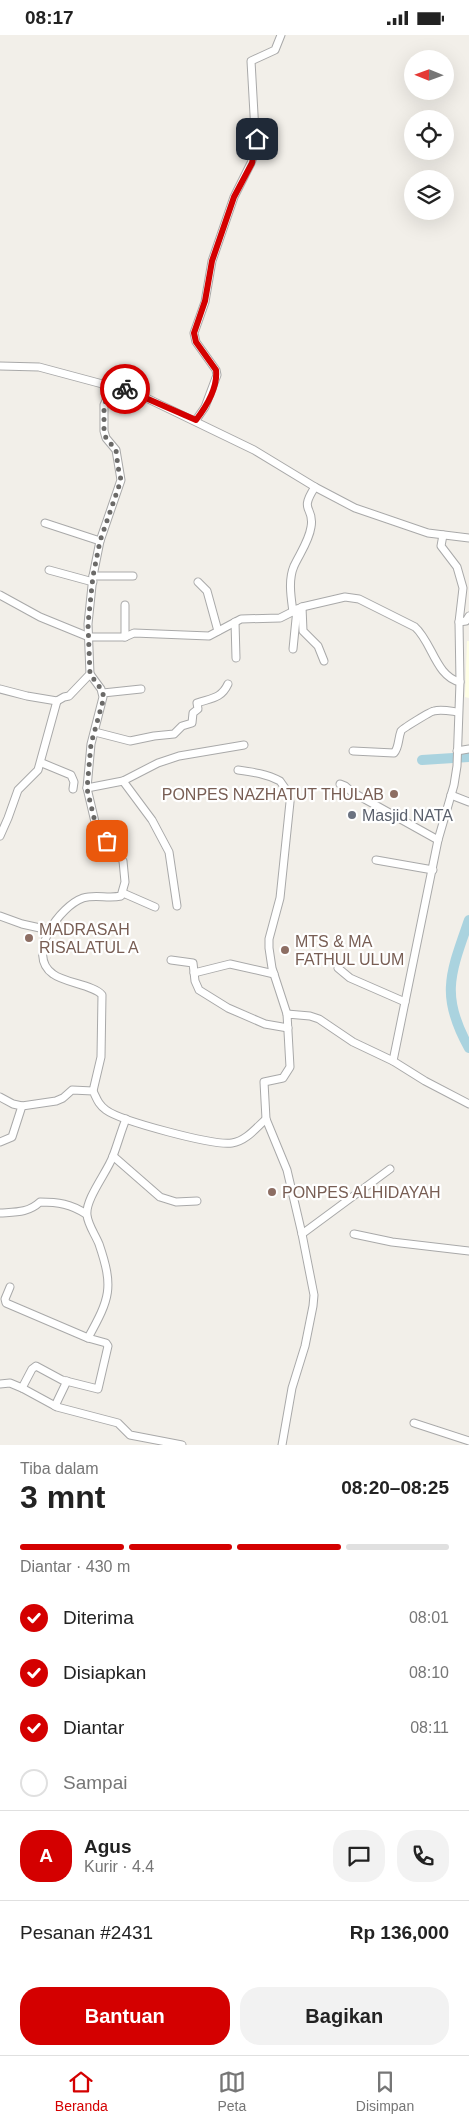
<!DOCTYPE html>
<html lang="id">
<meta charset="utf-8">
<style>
:root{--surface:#fff;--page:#f2f2f2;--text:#222;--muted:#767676;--line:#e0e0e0;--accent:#d40000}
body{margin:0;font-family:Helvetica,sans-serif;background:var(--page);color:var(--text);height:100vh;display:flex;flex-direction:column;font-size:19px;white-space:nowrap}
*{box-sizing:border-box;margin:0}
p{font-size:16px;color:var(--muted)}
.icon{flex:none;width:28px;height:28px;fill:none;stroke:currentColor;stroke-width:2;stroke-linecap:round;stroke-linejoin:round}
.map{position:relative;height:1410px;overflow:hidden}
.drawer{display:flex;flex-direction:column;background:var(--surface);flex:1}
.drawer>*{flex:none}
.needle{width:32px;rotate:271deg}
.tools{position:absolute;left:404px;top:15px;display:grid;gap:10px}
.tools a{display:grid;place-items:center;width:50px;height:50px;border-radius:50%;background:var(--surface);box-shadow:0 5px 20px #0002;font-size:25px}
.pin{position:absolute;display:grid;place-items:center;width:42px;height:42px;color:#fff;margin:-21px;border-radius:10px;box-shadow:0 2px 8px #0006}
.courier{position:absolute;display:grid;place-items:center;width:50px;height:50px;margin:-25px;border:4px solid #d40000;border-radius:50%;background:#fff;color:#222;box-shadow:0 1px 6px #0007}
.head em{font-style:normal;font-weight:600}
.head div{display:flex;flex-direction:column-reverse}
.head{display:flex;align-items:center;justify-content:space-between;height:85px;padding:0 20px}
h1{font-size:32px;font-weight:600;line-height:38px}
.bar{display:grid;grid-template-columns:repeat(4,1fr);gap:8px 5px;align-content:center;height:60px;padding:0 20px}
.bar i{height:6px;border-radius:4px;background:var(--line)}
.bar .active{background:var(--accent)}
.bar p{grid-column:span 4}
.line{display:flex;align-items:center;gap:12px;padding:0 20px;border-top:1px solid var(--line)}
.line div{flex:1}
.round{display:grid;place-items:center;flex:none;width:52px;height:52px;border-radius:20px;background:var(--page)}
ol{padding:0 20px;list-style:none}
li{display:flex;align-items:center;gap:15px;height:55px}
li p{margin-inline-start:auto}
li .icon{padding:5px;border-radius:50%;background:var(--accent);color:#fff;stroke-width:4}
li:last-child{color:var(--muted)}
li i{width:28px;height:28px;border:2px solid var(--line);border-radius:50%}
.button{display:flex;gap:10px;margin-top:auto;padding:10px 20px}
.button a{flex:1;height:58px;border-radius:20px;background:var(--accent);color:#fff;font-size:20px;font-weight:600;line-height:58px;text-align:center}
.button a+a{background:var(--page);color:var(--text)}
.status{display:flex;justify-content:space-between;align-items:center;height:35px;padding:0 25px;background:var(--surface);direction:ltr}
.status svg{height:14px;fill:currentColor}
.menu{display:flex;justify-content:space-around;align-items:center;height:70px;border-top:1px solid var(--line);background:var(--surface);font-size:14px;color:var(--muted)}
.menu a{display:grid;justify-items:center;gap:2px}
.menu .active{color:var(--accent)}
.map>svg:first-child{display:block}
.education{fill:#ffffe5}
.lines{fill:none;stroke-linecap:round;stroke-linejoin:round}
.river{stroke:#aad3df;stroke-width:10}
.minor-casing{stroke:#a9a9a9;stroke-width:9}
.minor{stroke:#fff;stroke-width:7}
.done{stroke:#6b6a68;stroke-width:5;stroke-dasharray:0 9}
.route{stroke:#d40000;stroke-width:6}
.education-dot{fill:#8d6e63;stroke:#fff;stroke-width:2}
.worship-dot{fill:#6b7280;stroke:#fff;stroke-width:2}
.labels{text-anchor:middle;stroke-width:4.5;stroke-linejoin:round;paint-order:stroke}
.education-label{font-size:16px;fill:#785e54;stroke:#fff;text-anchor:start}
.worship-label{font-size:16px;fill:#5b616d;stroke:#fff;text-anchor:start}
</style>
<div class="status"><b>08:17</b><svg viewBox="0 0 49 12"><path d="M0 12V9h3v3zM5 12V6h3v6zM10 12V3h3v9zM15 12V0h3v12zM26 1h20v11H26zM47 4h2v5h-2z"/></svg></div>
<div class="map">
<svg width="469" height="1410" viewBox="0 0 469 1410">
<rect width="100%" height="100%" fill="#f2efe9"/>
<path class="education" d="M467,606H469V663L465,662Z"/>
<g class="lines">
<g class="river">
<path d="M422,725L469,722"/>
<path d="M469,885C450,939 440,961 469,1013"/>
</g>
<defs>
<g id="minor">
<path d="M0,331L39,332L136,358L254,415L315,452L355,473L428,498L469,503"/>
<path d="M196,385L205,372L217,340L216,335L196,307L194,298L205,267L212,226L234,162L251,128L256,115L251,26L275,15L281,0"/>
<path d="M45,488L100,506"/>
<path d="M443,500L441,511L457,532L463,553L459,587L460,647L457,731L454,750L438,805L393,1026L425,1046L469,1069"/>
<path d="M49,535L93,547"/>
<path d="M93,541H133"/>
<path d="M198,547L207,556L218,596"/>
<path d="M0,560L40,582L89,602H125L134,598L209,601L241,584L280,583L302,572L345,562L359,564L415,592C432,607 436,642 460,647"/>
<path d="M125,570V602"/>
<path d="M302,572L303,596L318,611L324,626"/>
<path d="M293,577C291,562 288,545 294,531C300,518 309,506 311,492C315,471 298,478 315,452"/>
<path d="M235,587L236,623"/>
<path d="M459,587L466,586L469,581"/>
<path d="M293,614L297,574"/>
<path d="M90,639L101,654L103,662L91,709L87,753L95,787L123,826L125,847L121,861C108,864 96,859 83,863C60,871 25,919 53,939C65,948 94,950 102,960L101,1022L93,1056"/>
<path d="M0,654L27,661L57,666L64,662L69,661L90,639L88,589L93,541L100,506L121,445L116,415L106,403L104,396V370L113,351"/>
<path d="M103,658L141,654"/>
<path d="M95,697L130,706L154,701L174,699L182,691L192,688L193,678L198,674L197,668C211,663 221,664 228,649"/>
<path d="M353,716L394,718C399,713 398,704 401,696C402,694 431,676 434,676C441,674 450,676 458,677"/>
<path d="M457,716L469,714"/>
<path d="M42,728L71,740L74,747L73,754"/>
<path d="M238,735C253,737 267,739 280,746L287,756L290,767L280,863L269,904V913L272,933L287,979"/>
<path d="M123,746L152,785L169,817L177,871"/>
<path d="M340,749L345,751L352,757L438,805"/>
<path d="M87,753L123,746L158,728L179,721L244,710"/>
<path d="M451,760L469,767"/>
<path d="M0,801L8,783L18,755L38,735L57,666"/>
<path d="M376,825L433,835"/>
<path d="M123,858L155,872"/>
<path d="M0,881L22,889L49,895"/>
<path d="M171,925L193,928L195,946L199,955L228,973L265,989L288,993"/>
<path d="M338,933L350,943L405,967"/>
<path d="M194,938L230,929L274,939"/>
<path d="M0,1062L13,1069L22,1071"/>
<path d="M126,1084C121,1096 118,1108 113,1121C108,1136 85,1164 87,1180C88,1190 95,1199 99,1209C114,1253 110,1263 88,1303L106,1308L108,1311L98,1354L62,1345L36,1331L32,1334L22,1353L57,1372L118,1388L130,1400L182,1410"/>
<path d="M0,1107L12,1102L22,1071L56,1066L63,1063L72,1055L93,1056C97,1064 98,1069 106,1075C121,1086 214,1111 232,1108C246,1106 256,1093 266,1084"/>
<path d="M113,1121L160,1162L176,1167L197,1166"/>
<path d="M0,1178C16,1177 28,1178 40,1167C58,1167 71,1169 86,1179"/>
<path d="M302,1199L390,1134"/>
<path d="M354,1199L392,1207L469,1216"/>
<path d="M10,1252L5,1264L6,1268L88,1303"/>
<path d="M0,1349L10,1348L22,1353"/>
<path d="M55,1371L67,1346"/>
<path d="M414,1388L469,1406"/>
<path d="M282,1410L292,1353L305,1311L313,1271L314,1260L302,1199L287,1135L266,1084L264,1047L283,1043L290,1032L287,979L310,981L319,984L353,1007L393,1026"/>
</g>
</defs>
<use href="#minor" class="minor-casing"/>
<use href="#minor" class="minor"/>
</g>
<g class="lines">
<path class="done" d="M107,806L95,787L87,754L91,709L104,662L101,654L90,639L88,589L93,541L100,506L121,445L118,432L116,415L106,403L104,396V370L113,351L125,354"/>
<path class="route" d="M125,354L196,385C206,372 218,353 216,335L196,307L194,298L205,266L212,226L234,162L252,128L257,104"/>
</g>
<g class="education-dot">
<circle cx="394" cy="759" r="5"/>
<circle cx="29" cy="903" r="5"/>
<circle cx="285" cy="915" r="5"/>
<circle cx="272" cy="1157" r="5"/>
</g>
<circle class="worship-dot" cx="352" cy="780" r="5"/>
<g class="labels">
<g class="education-label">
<text x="384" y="765" text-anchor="end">PONPES NAZHATUT THULAB</text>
<text x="39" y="900">MADRASAH<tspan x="39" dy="18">RISALATUL A</tspan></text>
<text x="295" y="912">MTS &amp; MA<tspan x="295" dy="18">FATHUL ULUM</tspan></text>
<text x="282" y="1163">PONPES ALHIDAYAH</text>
</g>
<g class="worship-label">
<text x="362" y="786">Masjid NATA</text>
</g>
</g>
</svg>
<div class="tools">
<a><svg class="needle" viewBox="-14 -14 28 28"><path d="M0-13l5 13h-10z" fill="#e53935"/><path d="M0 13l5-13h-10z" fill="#767676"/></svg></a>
<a><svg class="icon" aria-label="locate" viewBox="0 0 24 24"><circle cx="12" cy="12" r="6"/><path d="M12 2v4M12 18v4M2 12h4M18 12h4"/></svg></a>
<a><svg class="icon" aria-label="layers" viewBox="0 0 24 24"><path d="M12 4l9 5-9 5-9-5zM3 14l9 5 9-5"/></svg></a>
</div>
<div class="pin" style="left:107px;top:806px;background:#ea580c"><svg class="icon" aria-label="bag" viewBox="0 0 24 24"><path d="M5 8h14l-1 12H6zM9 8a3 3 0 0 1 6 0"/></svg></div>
<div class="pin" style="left:257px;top:104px;background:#1f2937"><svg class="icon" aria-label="home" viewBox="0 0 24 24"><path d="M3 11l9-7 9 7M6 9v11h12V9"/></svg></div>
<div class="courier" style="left:125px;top:354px"><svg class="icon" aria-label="bike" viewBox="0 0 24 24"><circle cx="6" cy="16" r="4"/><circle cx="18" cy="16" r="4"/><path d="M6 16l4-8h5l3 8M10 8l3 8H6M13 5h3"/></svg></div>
</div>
<section class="drawer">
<div class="head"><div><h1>3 mnt</h1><p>Tiba dalam</p></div><em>08:20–08:25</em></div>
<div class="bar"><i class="active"></i><i class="active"></i><i class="active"></i><i></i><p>Diantar · 430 m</p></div>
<ol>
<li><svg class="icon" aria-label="check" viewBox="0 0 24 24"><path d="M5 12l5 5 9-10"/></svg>Diterima<p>08:01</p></li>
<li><svg class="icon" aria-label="check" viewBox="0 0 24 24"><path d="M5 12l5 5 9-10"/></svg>Disiapkan<p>08:10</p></li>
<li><svg class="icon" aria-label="check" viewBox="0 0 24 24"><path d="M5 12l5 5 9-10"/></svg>Diantar<p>08:11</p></li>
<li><i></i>Sampai</li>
</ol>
<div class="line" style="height:90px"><b class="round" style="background:var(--accent);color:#fff">A</b><div><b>Agus</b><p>Kurir · 4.4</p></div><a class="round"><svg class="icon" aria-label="chat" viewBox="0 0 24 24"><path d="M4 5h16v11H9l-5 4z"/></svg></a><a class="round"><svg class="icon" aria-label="phone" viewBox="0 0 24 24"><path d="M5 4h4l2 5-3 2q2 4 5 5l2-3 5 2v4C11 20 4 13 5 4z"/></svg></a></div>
<div class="line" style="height:65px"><div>Pesanan #2431</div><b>Rp 136,000</b></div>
<div class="button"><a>Bantuan</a><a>Bagikan</a></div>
</section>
<nav class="menu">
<a class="active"><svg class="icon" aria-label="home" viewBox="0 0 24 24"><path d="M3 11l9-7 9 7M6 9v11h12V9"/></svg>Beranda</a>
<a><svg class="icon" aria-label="map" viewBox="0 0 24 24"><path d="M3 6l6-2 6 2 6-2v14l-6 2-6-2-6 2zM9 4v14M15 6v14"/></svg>Peta</a>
<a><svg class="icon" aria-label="saved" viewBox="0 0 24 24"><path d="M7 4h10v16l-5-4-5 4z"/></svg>Disimpan</a>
</nav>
